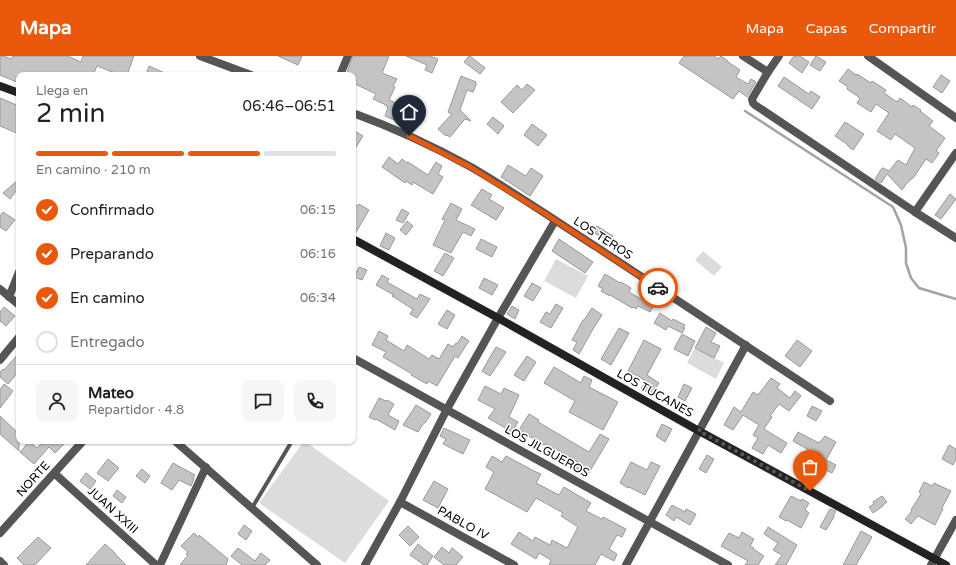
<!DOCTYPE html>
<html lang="es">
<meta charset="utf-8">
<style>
:root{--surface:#fff;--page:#f6f6f6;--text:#202124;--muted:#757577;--line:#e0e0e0;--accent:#ea580c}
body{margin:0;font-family:"Varela Round",sans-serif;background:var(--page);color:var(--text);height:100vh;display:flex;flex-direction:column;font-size:15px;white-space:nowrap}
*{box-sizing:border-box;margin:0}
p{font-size:13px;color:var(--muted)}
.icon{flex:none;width:22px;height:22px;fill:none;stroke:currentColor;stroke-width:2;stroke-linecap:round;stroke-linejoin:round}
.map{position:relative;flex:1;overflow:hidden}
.details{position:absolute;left:16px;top:16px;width:340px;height:372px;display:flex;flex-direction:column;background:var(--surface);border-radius:8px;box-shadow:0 1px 3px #0004}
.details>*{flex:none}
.pin{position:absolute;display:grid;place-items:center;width:34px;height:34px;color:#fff;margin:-41px -17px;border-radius:50% 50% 50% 0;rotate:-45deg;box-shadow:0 0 4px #0007}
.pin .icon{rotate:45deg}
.courier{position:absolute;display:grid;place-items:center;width:40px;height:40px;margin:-20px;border:3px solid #ea580c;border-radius:50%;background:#fff;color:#222;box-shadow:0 1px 5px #0007}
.head em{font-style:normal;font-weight:600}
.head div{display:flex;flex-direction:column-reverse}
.head{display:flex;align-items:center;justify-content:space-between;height:68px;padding:0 20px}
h1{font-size:26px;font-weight:600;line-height:30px}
.bar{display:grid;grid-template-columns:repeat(4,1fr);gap:6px 4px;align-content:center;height:48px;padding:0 20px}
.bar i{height:5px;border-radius:3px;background:var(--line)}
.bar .current{background:var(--accent)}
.bar p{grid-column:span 4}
.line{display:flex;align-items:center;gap:10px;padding:0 20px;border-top:1px solid var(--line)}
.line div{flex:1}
.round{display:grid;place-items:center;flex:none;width:42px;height:42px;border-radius:8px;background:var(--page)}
ol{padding:0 20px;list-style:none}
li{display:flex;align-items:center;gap:12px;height:44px}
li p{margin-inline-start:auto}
li .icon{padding:4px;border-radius:50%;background:var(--accent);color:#fff;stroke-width:4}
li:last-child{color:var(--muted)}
li i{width:22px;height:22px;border:2px solid var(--line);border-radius:50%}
header{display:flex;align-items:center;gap:24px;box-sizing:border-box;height:56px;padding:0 20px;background:var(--accent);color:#fff}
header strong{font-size:19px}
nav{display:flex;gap:22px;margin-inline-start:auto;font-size:14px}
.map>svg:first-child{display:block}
.green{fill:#dcdcdc}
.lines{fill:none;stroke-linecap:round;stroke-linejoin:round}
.stream{stroke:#a3a3a3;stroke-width:2.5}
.building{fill:#c4c4c4;stroke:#999}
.lane{stroke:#555;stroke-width:4}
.street{stroke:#555;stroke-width:8}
.secondary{stroke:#222;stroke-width:8}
.done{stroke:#595959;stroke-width:4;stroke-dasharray:0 7.2}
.route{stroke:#ea580c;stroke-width:5}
.labels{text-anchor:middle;stroke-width:3;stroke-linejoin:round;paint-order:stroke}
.street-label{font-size:12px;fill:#000;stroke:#fff}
</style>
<header>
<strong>Mapa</strong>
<nav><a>Mapa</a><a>Capas</a><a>Compartir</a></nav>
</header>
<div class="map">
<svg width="956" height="509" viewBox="0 0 956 509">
<rect width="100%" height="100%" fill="#fff"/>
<g class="green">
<path d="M703,195L722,211L714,220L695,204Z"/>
<path d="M556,203L588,220L576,242L544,225Z"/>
<path d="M695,292L724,307L716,323L687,307Z"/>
<path d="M304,385L389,445L345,507L259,447Z"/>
</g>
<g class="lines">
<path class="stream" d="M745,55L785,81L893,151L901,169L906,192V207L911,222L919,232L956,243"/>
</g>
<g class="building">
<path d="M0,0H4L11,3L13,0H68L81,6L83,0H134L127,19H120L97,10L93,19H19V27L0,19Z"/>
<path d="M278,0H302L298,9Z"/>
<path d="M353,0H389L382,17L397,23L393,30L395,31L389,44L400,49L394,64L385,60L388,51L386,50V49L373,43L376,38L353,27V19H346Z"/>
<path d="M406,0H430L438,3L432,17L425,14L427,9Z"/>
<path d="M469,0H470L485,12L480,18L464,6Z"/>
<path d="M684,0H714L718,3L721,0L728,5V6L740,14L736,21L748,28L751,23L756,26L747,41L739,35L733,43L679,7Z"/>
<path d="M794,0H800L809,6L802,17L789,7Z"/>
<path d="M816,0L826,6L820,15L810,9Z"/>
<path d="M149,10L169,19H146Z"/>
<path d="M848,13L856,19L857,18L871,27L872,25L886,34L884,37L897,46L900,42L912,51L913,49L921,54L920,55L933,65L929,70L945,82L936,95L939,97L932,107L926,103L914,121L907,127L902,134L887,118L881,127L875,123L882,112H883L889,115L898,104L906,109L915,92L895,78L891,84L877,75L889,57L876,48L871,56L857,47L860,42L847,33L848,31L839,25Z"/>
<path d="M941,19L950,25L942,37L933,31Z"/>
<path d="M461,20L476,26V29L473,36L467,34L460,54L471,65L465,63L450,81L447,79L446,80L438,73L452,58L448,56Z"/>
<path d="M784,21L809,38L811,35L820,41L812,53L778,30Z"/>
<path d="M527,28L535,34L513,57L501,46L517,29L522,34Z"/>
<path d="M0,42L19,50V78L0,70Z"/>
<path d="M493,61L504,70L498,78L487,68Z"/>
<path d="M845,66L864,78L853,94L847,89V88L835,80Z"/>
<path d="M532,68L547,79L538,90L524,79Z"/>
<path d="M353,74L363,80L353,96Z"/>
<path d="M389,101L398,108L402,103L407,107L408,106L428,119L436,106L442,110L438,118L443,121L433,138L413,126L412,129L406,125L405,127L382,111Z"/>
<path d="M508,109L526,120L531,112L543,120L530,140L501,121Z"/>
<path d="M19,123V131L10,143L3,137Z"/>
<path d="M482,133L492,139L489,143L504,152L496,164L471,149Z"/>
<path d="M950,138L956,143L941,163L935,159Z"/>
<path d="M353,147L358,150L359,148L369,154L355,178H353Z"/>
<path d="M451,147L462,153L456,164L475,173L471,180L463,176L451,197L433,189L445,164L442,163Z"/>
<path d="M402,153L409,157L403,167L396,164Z"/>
<path d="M3,156L15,164L6,175L0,171V160Z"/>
<path d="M407,165L413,170L406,179L400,174Z"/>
<path d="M597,170L613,180L609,186L593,176Z"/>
<path d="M386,177L395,182L389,194L380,190Z"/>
<path d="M481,183L497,191L492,201L476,193Z"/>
<path d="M559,183L593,206L585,217L552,195Z"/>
<path d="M445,197L454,202L443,220L434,215Z"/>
<path d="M359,211L367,214L362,224L354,221Z"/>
<path d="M605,218L620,227L621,226L631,232L629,236L646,246L650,240L657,244L650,256L638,250L636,253L633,251L632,252L610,239V240L601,235L603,233L598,230Z"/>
<path d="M382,219L389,223L387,226L417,243L420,238L430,243L417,262L410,258L413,253L411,252L392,240L394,239L376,229Z"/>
<path d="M484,222L498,229L492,239L479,232Z"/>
<path d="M532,227L541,232L533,245L524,240Z"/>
<path d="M556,248L563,252L551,272L540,266L546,256L550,258Z"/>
<path d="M512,250L519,254L515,263L507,258Z"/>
<path d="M4,251L15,260L6,270L0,265V256Z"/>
<path d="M592,252L602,259L593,273L579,298L573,294L577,286L572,284L583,264H584Z"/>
<path d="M447,254L455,259L447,273L438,268Z"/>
<path d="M660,257L672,265L673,263L685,269L683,272H685L682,277L668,270L666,274L654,267Z"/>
<path d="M706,271L716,277L711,286L720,290L714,302L695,292Z"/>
<path d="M619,272L629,277L623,288L611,309L601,303Z"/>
<path d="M379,275L388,280L386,284L404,295L407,289L429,303L432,299L439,303L448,288L453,291L456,287L457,288L462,280L469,285L465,291L458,302L455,300L437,330L428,325L427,328L411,319L412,318L383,301L386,296L372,289Z"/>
<path d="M682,278L695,285L688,300L674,293Z"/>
<path d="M644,284L661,293L647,319L659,327L651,339L641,332L646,326L640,321L628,315Z"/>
<path d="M797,284L812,295L800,311L785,300Z"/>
<path d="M496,291L506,296L490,320L482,315Z"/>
<path d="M19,297V315L8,328L0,321V316L3,313L4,314Z"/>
<path d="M527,300L536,306L524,325L514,319Z"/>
<path d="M554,311L581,327L584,320L592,324L589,331L618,346L603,374L569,356L575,345L544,327Z"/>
<path d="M771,322L780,328L777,332L790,342L795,335L801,340L789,355L779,348L770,360L772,361L764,373L787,387L781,397L768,389L763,398L752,392L758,382L753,379L759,369L743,359L733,374L724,369L734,351L741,356L753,336L758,339Z"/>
<path d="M4,328L13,335L0,352V334Z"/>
<path d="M684,328L692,332L685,345L678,341Z"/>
<path d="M485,330L501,338L504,332L519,339L509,361L518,366L512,376L488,362L495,353L478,344Z"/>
<path d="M379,342L386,345L387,344L394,348L388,359L399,365L395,374L376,363L375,364L369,361Z"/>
<path d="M416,349L431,358L425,367H424L418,376L403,369Z"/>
<path d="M812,350L822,355L816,365L807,360Z"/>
<path d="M529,358L539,364L538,366L589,396L600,378L609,383L587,420L575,412L579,407L556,393V394L545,388L544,389L519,374Z"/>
<path d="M0,360L19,378V395L0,378Z"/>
<path d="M662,368L672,373L665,386L656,380Z"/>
<path d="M444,372L470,384L463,398L443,388L446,383L440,380Z"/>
<path d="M798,376L819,387L825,380L836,386L826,404L836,409L832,417L820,411L817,415L807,410L814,397L793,385Z"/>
<path d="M43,385H67L55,397L49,391L34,408L20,396L29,386L37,392L43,386Z"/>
<path d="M949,389L956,393V403L953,409L942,403Z"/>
<path d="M707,399L714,403L706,417L699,413Z"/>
<path d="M492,400L502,406L506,400L534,415L541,418L536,427L559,439L564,431L591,447L586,455L602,463L603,461L626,473L622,481L617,479L609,493L617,498L614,505L601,498L595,509H549L551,504L539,497L536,503L511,488L519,476L533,485L535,481L550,489L552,484L567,492L578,471L561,460L563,457L547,448L536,442L527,456L485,433L494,416L486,411Z"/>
<path d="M108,403L119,412L108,425L97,417Z"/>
<path d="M631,406L647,414L651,406L660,410L645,439L629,431L628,432L620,427Z"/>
<path d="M173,407L195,419L193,422L194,423L191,430L179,424L172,434L161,427Z"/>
<path d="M142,413L150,420L145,427L136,420Z"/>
<path d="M86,417L96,425L90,433L80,425Z"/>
<path d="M434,425L448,433L438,452L423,444Z"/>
<path d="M924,426L932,430L934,427L951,435L942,452L943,453L935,469L918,460L911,468L905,463L912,455L911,454L921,438L919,436Z"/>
<path d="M117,434L126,441L122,447L113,440Z"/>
<path d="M791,440L801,445L802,443L809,447L805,454L809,457L801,472L787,464L786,465L779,461Z"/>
<path d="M882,440L887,446L883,449V450L873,457L869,451L874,448L873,446Z"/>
<path d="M672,449L685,456L686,453L696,458L690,469L676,461L674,465L666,459Z"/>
<path d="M830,453L836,455L834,458V461L826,474L820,471Z"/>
<path d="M244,469L252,475L246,484L238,478Z"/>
<path d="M408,470L419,481L410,490L399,479Z"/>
<path d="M768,471L797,489L786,509H775L782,499L773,494L778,487L764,478Z"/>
<path d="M861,475L872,481L856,509H843Z"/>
<path d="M742,476L754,483L750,490L754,492L753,493L764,500L758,509H745L748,505L721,490L729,477L739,482Z"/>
<path d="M194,477L198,481L199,479L228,503L226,509H180L188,499L186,498L188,496L181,490Z"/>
<path d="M38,481L51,492L35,509H24L17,502Z"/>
<path d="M105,488L115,497V498L126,509H86Z"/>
<path d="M418,488L433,500L427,509H424L410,499Z"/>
<path d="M442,491L449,497L452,492L463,501L456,509H444L434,501Z"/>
<path d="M238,492L255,505L261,497L270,504L265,509H242L231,500Z"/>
</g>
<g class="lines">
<path class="lane" d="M252,452L292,385"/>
<g class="street">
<path d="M200,0L251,19"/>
<path d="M743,0L768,16"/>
<path d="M779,0L768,16L752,43L753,47L755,49L915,156L956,182"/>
<path d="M868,0L956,62"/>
<path d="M340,19L348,0"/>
<path d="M353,57C394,72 433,90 471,111C514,136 556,165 598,192C676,243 753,294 830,345"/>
<path d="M915,156L956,97"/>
<path d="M0,233L19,249"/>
<path d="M9,241L19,216"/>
<path d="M353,302L728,509"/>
<path d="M0,304L19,281"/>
<path d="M175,385L317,509"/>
<path d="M54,417L156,509"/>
<path d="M400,446L514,509"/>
<path d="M0,477L83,385"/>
<path d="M0,505L4,509"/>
<path d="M160,509L206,411"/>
<path d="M365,509L400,446L447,353L498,262L555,165"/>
<path d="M626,509L746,289"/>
<path d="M931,509L956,464"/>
</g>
<g class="secondary">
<path d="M0,30L19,37"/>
<path d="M353,183L498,262L699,375L946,509"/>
</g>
</g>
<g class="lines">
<path class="done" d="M658,232L746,289L699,375L810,435"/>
<path class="route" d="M409,80L470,111L544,157L658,232"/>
</g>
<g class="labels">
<g class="street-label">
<text transform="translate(603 182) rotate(33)" y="4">LOS TEROS</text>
<text transform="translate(655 337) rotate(29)" y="4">LOS TUCANES</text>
<text transform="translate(547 395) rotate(29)" y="4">LOS JILGUEROS</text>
<text transform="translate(33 423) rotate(-48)" y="4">NORTE</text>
<text transform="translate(113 454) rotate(42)" y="4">JUAN XXIII</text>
<text transform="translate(463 467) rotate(29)" y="4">PABLO IV</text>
</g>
</g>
</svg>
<div class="pin" style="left:810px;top:435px;background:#ea580c"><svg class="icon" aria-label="bag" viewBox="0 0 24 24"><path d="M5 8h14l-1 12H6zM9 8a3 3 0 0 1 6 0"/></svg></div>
<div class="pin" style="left:409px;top:80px;background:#1f2937"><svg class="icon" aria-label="home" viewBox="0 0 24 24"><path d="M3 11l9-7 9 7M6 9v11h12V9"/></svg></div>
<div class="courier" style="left:658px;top:232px"><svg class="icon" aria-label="car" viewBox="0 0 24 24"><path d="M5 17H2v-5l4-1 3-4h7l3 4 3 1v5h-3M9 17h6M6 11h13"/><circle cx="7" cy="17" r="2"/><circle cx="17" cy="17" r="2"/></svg></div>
<section class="details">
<div class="head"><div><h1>2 min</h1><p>Llega en</p></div><em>06:46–06:51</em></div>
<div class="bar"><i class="current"></i><i class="current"></i><i class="current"></i><i></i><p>En camino · 210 m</p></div>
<ol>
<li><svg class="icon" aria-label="check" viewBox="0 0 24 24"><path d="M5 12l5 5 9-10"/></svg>Confirmado<p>06:15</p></li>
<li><svg class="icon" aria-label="check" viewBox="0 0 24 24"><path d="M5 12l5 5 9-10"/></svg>Preparando<p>06:16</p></li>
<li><svg class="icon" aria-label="check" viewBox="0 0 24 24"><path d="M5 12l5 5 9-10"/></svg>En camino<p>06:34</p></li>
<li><i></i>Entregado</li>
</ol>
<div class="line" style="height:72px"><a class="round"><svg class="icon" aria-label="person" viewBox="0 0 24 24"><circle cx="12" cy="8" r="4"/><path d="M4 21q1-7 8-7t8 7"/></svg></a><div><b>Mateo</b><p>Repartidor · 4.8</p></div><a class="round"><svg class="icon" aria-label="chat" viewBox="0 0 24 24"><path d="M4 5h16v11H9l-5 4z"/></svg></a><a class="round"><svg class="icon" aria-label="phone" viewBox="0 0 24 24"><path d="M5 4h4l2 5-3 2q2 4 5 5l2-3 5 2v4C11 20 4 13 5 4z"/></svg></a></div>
</section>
</div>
